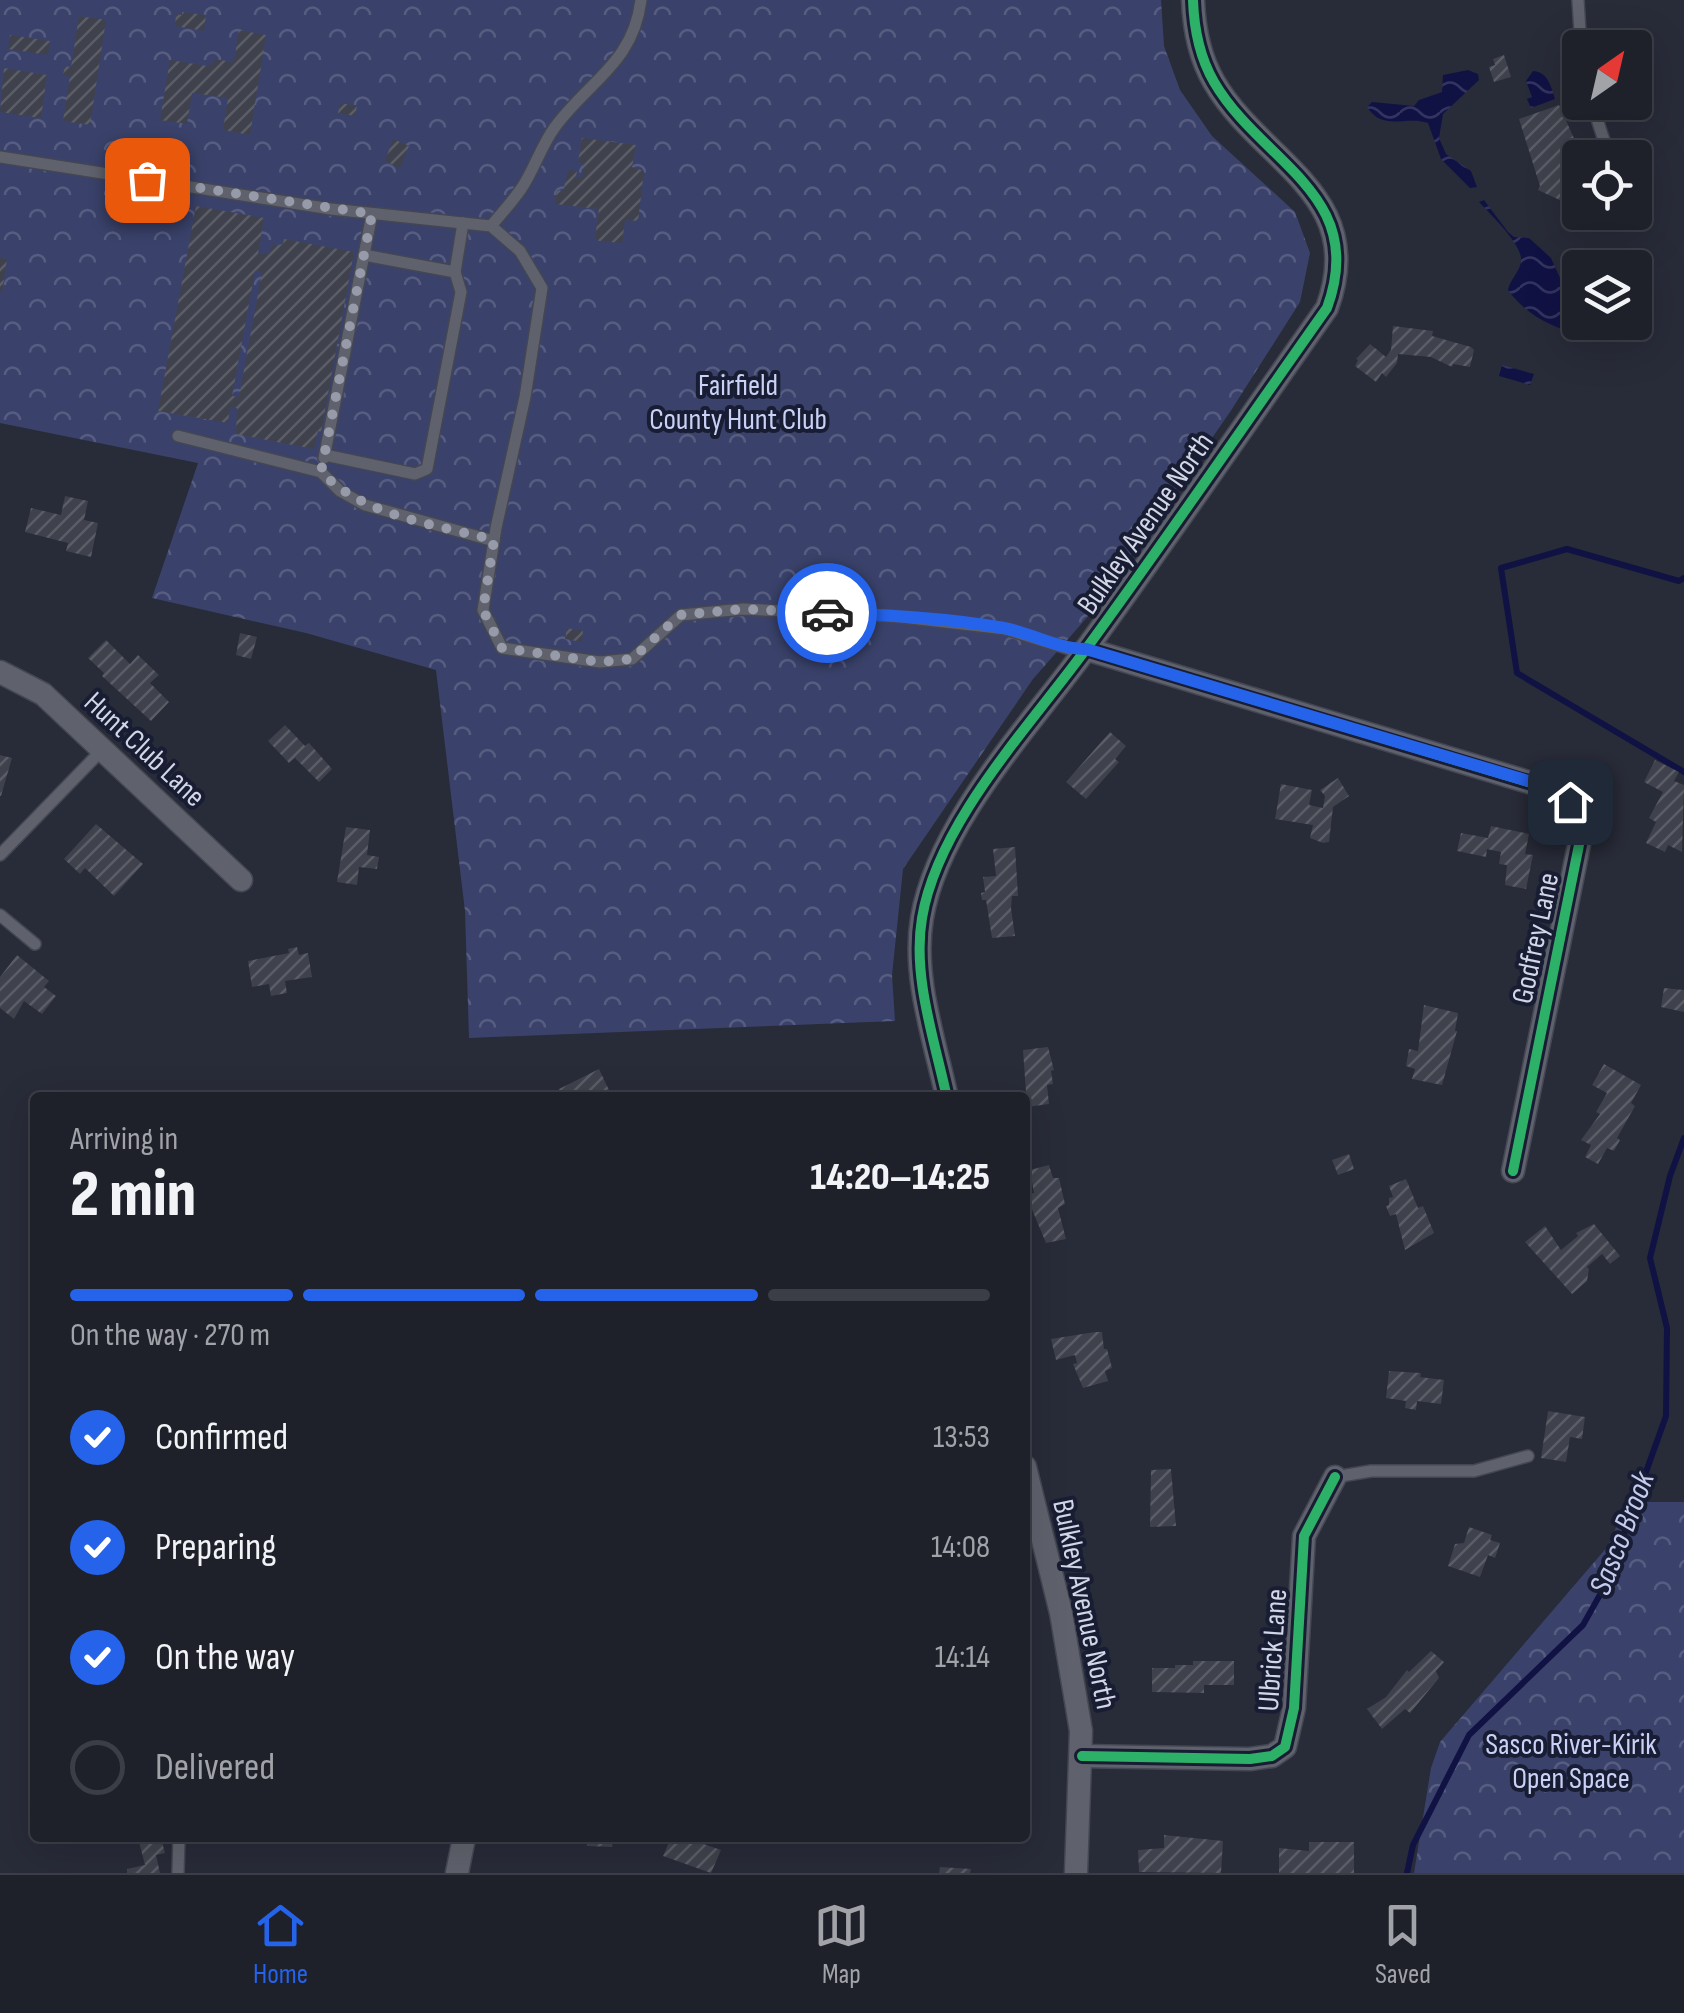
<!DOCTYPE html>
<meta charset="utf-8">
<style>
:root{--surface:#1e202a;--page:#262832;--text:#f1f3f6;--muted:#a1a3a8;--line:#3c3e47;--accent:#2563eb}
body{margin:0;font-family:"Sofia Sans Condensed",sans-serif;background:var(--page);color:var(--text);height:100vh;display:flex;flex-direction:column;font-size:38px;white-space:nowrap}
*{box-sizing:border-box;margin:0}
p{font-size:32px;color:var(--muted)}
.icon{flex:none;width:55px;height:55px;fill:none;stroke:currentColor;stroke-width:2;stroke-linecap:round;stroke-linejoin:round}
.map{position:relative;flex:1;overflow:hidden}
.sheet{position:absolute;left:30px;top:1092px;width:1000px;height:750px;display:flex;flex-direction:column;background:var(--surface);border-radius:10px;box-shadow:0 10px 40px #0002,0 0 0 2px var(--line)}
.sheet>*{flex:none}
.needle{width:65px;rotate:34deg}
.fabs{position:absolute;left:1562px;top:30px;display:grid;gap:20px}
.fabs a{display:grid;place-items:center;width:90px;height:90px;border-radius:10px;background:var(--surface);box-shadow:0 10px 40px #0002,0 0 0 2px var(--line);font-size:50px}
.pin{position:absolute;display:grid;place-items:center;width:85px;height:85px;color:#fff;margin:-42px;border-radius:20px;box-shadow:0 5px 15px #0006}
.courier{position:absolute;display:grid;place-items:center;width:100px;height:100px;margin:-50px;border:8px solid #2563eb;border-radius:50%;background:#fff;color:#222;box-shadow:0 2px 12px #0007}
.overview em{font-style:normal;font-weight:800}
.overview div{display:flex;flex-direction:column-reverse}
.overview{display:flex;align-items:center;justify-content:space-between;height:170px;padding:0 40px}
h1{font-size:65px;font-weight:800;line-height:75px}
.bar{display:grid;grid-template-columns:repeat(4,1fr);gap:15px 10px;align-content:center;height:120px;padding:0 40px}
.bar i{height:12px;border-radius:8px;background:var(--line)}
.bar .on{background:var(--accent)}
.bar p{grid-column:span 4}
ol{padding:0 40px;list-style:none}
li{display:flex;align-items:center;gap:30px;height:110px}
li p{margin-inline-start:auto}
li .icon{padding:10px;border-radius:50%;background:var(--accent);color:#fff;stroke-width:4}
li:last-child{color:var(--muted)}
li i{width:55px;height:55px;border:5px solid var(--line);border-radius:50%}
.menu{display:flex;justify-content:space-around;align-items:center;height:140px;border-top:2px solid var(--line);background:var(--surface);font-size:28px;color:var(--muted)}
.menu a{display:grid;justify-items:center;gap:5px}
.menu .on{color:var(--accent)}
.map>svg:first-child{display:block}
.park{fill:url(#park-crowns)}
.water{fill:url(#water-waves)}
.lines{fill:none;stroke-linecap:round;stroke-linejoin:round}
.stream{stroke:#111244;stroke-width:6}
.building{fill:url(#building-hatch);fill-rule:evenodd}
.service-casing{stroke:#444753;stroke-width:14}
.minor-casing{stroke:#444753;stroke-width:25}
.service{stroke:#5f626c;stroke-width:11}
.minor{stroke:#5f626c;stroke-width:22}
.cycleway-casing{stroke:#181d33;stroke-width:16}
.cycleway{stroke:#2db169;stroke-width:10}
.done{stroke:#969aa9;stroke-width:10;stroke-dasharray:0 18}
.route{stroke:#2563eb;stroke-width:12}
.labels{text-anchor:middle;stroke-width:8;stroke-linejoin:round;paint-order:stroke}
.park-label{font-size:30px;fill:#c9d2f6;stroke:#181d33}
.street-label{font-size:30px;fill:#d2d6e6;stroke:#181d33}
.water-label{font-size:32px;font-style:italic;fill:#c3cbef;stroke:#181d33}
</style>
<div class="map">
<svg width="1684" height="1873" viewBox="0 0 1684 1873">
<defs>
<pattern id="park-crowns" width="20" height="18" patternUnits="userSpaceOnUse" patternTransform="scale(2.5)"><rect width="20" height="18" fill="#3a426b"/><path d="M2 6a3 3 0 1 1 6 0M12 15a3 3 0 1 1 6 0" fill="none" stroke="#565d80"/></pattern>
<pattern id="water-waves" width="16" height="10" patternUnits="userSpaceOnUse" patternTransform="scale(2.5)"><rect width="16" height="10" fill="#111244"/><path d="M0 5q4-4 8 0t8 0" fill="none" stroke="#33345f"/></pattern>
<pattern id="building-hatch" width="6" height="6" patternUnits="userSpaceOnUse" patternTransform="scale(2.5)"><rect width="6" height="6" fill="#3f424c"/><path d="M-1 1l2-2M0 6l6-6M5 7l2-2" fill="none" stroke="#5a5d66"/></pattern>
</defs>
<rect width="100%" height="100%" fill="#282b38"/>
<g class="park">
<path d="M0,0H1161L1164,46L1180,90L1212,136L1295,212L1310,253L1300,302L1230,412L1090,614L1033,679L903,869L892,975L895,1021L469,1038L465,911L436,670L306,633L152,598L198,463L0,423Z"/>
<path d="M1627,1502H1684V1873H1414L1431,1768L1440,1742L1608,1546Z"/>
</g>
<g class="water">
<path d="M1468,70L1478,74L1479,80L1443,114L1439,138L1446,154L1471,171L1477,187L1470,188L1441,159L1428,123C1405,115 1383,132 1367,107L1372,102L1414,106L1419,100L1442,92L1443,75Z"/>
<path d="M1533,71C1548,72 1551,86 1555,99L1531,108L1527,99L1532,97L1526,81Z"/>
<path d="M1484,200L1508,232L1514,237L1529,238L1551,258L1580,322L1586,327L1581,336C1550,326 1527,316 1508,290C1510,279 1520,272 1521,261C1523,245 1490,214 1479,202Z"/>
<path d="M1502,365L1534,374L1530,385L1499,376Z"/>
</g>
<g class="lines">
<g class="stream">
<path d="M1684,578L1679,581L1567,549L1501,568L1517,673L1684,772"/>
<path d="M1407,1873L1413,1845L1469,1735L1583,1625L1606,1584L1666,1416L1667,1328L1650,1258L1670,1176L1684,1138"/>
</g>
</g>
<g class="building">
<path d="M182,12L206,15L204,31L175,26L176,14L182,15Z"/>
<path d="M79,16L106,20L90,125L63,121L70,76L63,75L65,66L71,67Z"/>
<path d="M239,30L266,35L250,135L223,130L228,98L192,93L187,124L160,120L170,60L207,66L213,64V59L234,62Z"/>
<path d="M10,35L50,41L48,55L8,49Z"/>
<path d="M1504,55L1511,77L1494,82L1489,67L1495,65L1493,59Z"/>
<path d="M4,68L47,75L41,118L0,112Z"/>
<path d="M340,103L357,106L355,116L338,113Z"/>
<path d="M1559,105L1577,145L1574,146L1580,165L1573,168L1580,172L1577,208L1538,190L1540,186L1519,119Z"/>
<path d="M582,138L636,145L632,167L644,171L638,221L625,220L622,243L599,241L595,238L599,209L555,204L557,190L563,191L568,170L577,171L576,177L582,178L584,163L578,162Z"/>
<path d="M393,139L409,146L400,168L385,161Z"/>
<path d="M196,206L264,218L258,254L270,253L271,246L283,244L284,239L354,252L321,432L318,431L314,449L236,434L237,408L230,407L228,423L158,411ZM255,271L262,272L239,397L232,396Z"/>
<path d="M0,258L7,259L2,291H0Z"/>
<path d="M1393,326L1433,331L1432,336L1471,347L1474,350L1470,367L1453,364L1452,367L1431,357L1398,354L1397,363L1386,377L1382,373L1376,382L1355,366L1358,360L1356,359L1370,344L1386,357L1391,350Z"/>
<path d="M65,496L88,501L84,520L98,523L91,557L66,551L68,543L25,532L31,508L61,515Z"/>
<path d="M567,628L583,631L582,642L565,639Z"/>
<path d="M240,633L257,637L251,659L236,655Z"/>
<path d="M106,640L130,664L138,655L159,675L150,683L169,702L151,721L102,676L104,673L88,658Z"/>
<path d="M285,725L305,746L309,743L332,769L319,782L295,758L289,763L268,741Z"/>
<path d="M1110,732L1126,746L1115,759L1119,762L1086,799L1066,782Z"/>
<path d="M0,755L12,758L1,796H0Z"/>
<path d="M1655,760L1679,772L1674,781L1684,785L1682,852L1668,845L1665,852L1646,843L1656,822L1649,818L1663,792L1644,782Z"/>
<path d="M1338,778L1349,796L1333,807L1329,842L1323,843L1310,838L1313,825L1275,819L1281,784L1312,790L1309,805L1323,808L1325,796L1320,790Z"/>
<path d="M96,824L143,864L114,896L85,868L80,874L64,859Z"/>
<path d="M1491,826L1529,834L1525,854L1533,855L1526,889L1505,885L1507,865L1499,864L1501,852L1487,849L1486,857L1457,851L1461,833L1488,838Z"/>
<path d="M346,827L370,830L367,855L379,857L377,869L359,867L357,885L337,882Z"/>
<path d="M1015,847L1018,896H1012L1011,908L1015,936L992,938L986,900H982L981,893L985,892L983,877L996,876L993,849Z"/>
<path d="M297,947L299,955L308,953L312,977L285,981L287,993L271,996L269,984L252,987L248,961L289,953L288,949Z"/>
<path d="M17,955L49,981L44,987L56,996L42,1014L24,1001L14,1019L0,1008V977Z"/>
<path d="M1664,988L1684,990V1012L1661,1007Z"/>
<path d="M1424,1005L1458,1013L1455,1031H1457L1442,1085L1412,1079L1415,1069L1406,1066L1409,1049L1418,1051Z"/>
<path d="M1048,1047L1054,1070L1051,1071L1053,1084L1047,1085L1049,1104L1027,1107L1023,1050Z"/>
<path d="M1604,1064L1641,1085L1631,1103L1635,1106L1617,1138L1620,1140L1614,1151L1607,1148L1598,1164L1585,1157L1591,1145L1581,1140L1600,1114L1596,1112L1607,1093L1592,1085Z"/>
<path d="M599,1069L609,1090L595,1098H563L559,1089Z"/>
<path d="M1349,1154L1354,1169L1338,1175L1332,1160Z"/>
<path d="M1049,1165L1053,1178H1059L1065,1204L1058,1208L1066,1239L1046,1243L1026,1195L1034,1193L1030,1170Z"/>
<path d="M1406,1179L1418,1208L1423,1206L1434,1233L1405,1250L1396,1214L1390,1216L1386,1206L1389,1205V1198L1393,1197L1389,1186Z"/>
<path d="M1594,1224L1620,1256L1610,1264L1602,1254L1587,1267L1589,1269L1587,1281L1572,1294L1525,1242L1545,1226L1561,1250L1578,1236L1576,1233Z"/>
<path d="M1095,1332H1102L1104,1349H1107L1112,1368L1105,1371L1108,1381L1083,1388L1073,1364L1077,1363L1075,1355L1056,1360L1051,1339Z"/>
<path d="M1389,1371L1421,1373L1420,1377L1444,1380L1441,1404L1417,1401L1416,1410L1405,1408L1406,1401L1386,1398Z"/>
<path d="M1548,1411L1585,1417L1582,1439L1570,1437L1566,1462L1541,1458Z"/>
<path d="M1171,1469L1176,1526L1150,1527L1151,1470Z"/>
<path d="M1469,1527L1492,1535L1490,1540L1500,1543L1495,1558L1488,1555L1480,1577L1448,1566L1455,1544L1464,1543Z"/>
<path d="M1431,1651L1444,1662L1436,1671L1439,1678L1410,1713L1405,1709L1382,1729L1367,1709L1386,1697L1407,1670L1409,1672Z"/>
<path d="M1193,1661H1234V1685H1204V1693L1152,1692V1668H1175V1665H1193Z"/>
<path d="M1164,1835L1223,1841L1221,1873L1139,1872L1138,1850L1164,1848Z"/>
<path d="M138,1838H161L165,1853L156,1855L160,1873H127V1869L145,1865Z"/>
<path d="M571,1838H613L612,1847L587,1846V1842L570,1841Z"/>
<path d="M671,1838H686L721,1850L711,1873L663,1856Z"/>
<path d="M1309,1842H1354V1873H1279V1848L1309,1851Z"/>
<path d="M940,1867L971,1869L970,1873H939Z"/>
</g>
<g class="lines">
<defs>
<g id="service">
<path d="M1578,0L1581,48"/>
<path d="M1591,102C1599,120 1602,144 1614,158"/>
<path d="M0,157L331,209L491,226L520,251L542,288L525,397L496,528L483,610L502,648L600,662L632,659L681,615L743,609L893,616L1006,629L1070,649H1086"/>
<path d="M491,226C501,214 512,202 521,189C534,170 541,146 555,127C590,80 633,63 641,0"/>
<path d="M364,255L455,272"/>
<path d="M178,436L321,472L340,491L365,505L494,541"/>
<path d="M325,455L415,474L427,469L461,292L455,272L463,223"/>
<path d="M324,458L372,214"/>
<path d="M0,855L102,750"/>
<path d="M0,915L35,944"/>
<path d="M1335,1477L1371,1471H1474L1528,1456"/>
<path d="M178,1873L179,1838"/>
</g>
<g id="minor">
<path d="M1086,649L1545,787L1570,802L1581,835L1513,1171"/>
<path d="M0,672L43,694L241,880"/>
<path d="M947,1098C935,1041 912,977 922,918C938,822 1030,726 1086,649C1168,537 1247,421 1327,308C1369,194 1261,163 1214,82C1199,56 1194,29 1193,0"/>
<path d="M1025,1467L1061,1613L1081,1731L1076,1873"/>
<path d="M1082,1756L1250,1759L1272,1756L1285,1747L1294,1708L1304,1536L1335,1477"/>
<path d="M457,1873L464,1838"/>
</g>
</defs>
<use href="#service" class="service-casing"/>
<use href="#minor" class="minor-casing"/>
<use href="#service" class="service"/>
<use href="#minor" class="minor"/>
<defs>
<g id="cycleway">
<path d="M1086,649L1545,787L1570,802L1581,835L1513,1171"/>
<path d="M947,1098C935,1041 912,977 922,918C938,822 1030,726 1086,649C1168,537 1247,421 1327,308C1369,194 1261,163 1214,82C1199,56 1194,29 1193,0"/>
<path d="M1082,1756L1250,1759L1272,1756L1285,1747L1294,1708L1304,1536L1335,1477"/>
</g>
</defs>
<use href="#cycleway" class="cycleway-casing"/>
<use href="#cycleway" class="cycleway"/>
</g>
<g class="lines">
<path class="done" d="M147,180L372,214L321,472C366,517 434,524 494,540L483,610L502,648L600,662L632,659L680,615L743,609L827,613"/>
<path class="route" d="M827,613C886,615 947,618 1004,628C1032,633 1057,649 1086,649L1545,786L1570,802"/>
</g>
<g class="labels">
<g class="park-label">
<text x="738" y="395">Fairfield<tspan x="738" dy="34">County Hunt Club</tspan></text>
<text x="1571" y="1754">Sasco River-Kirik<tspan x="1571" dy="34">Open Space</tspan></text>
</g>
<g class="street-label">
<text transform="translate(1145 523) rotate(-55)" y="10">Bulkley Avenue North</text>
<text transform="translate(145 749) rotate(43)" y="10">Hunt Club Lane</text>
<text transform="translate(1535 938) rotate(-78)" y="10">Godfrey Lane</text>
<text transform="translate(1085 1604) rotate(78)" y="10">Bulkley Avenue North</text>
<text transform="translate(1272 1650) rotate(-86)" y="10">Ulbrick Lane</text>
</g>
<g class="water-label">
<text transform="translate(1621 1533) rotate(-69)" y="11">Sasco Brook</text>
</g>
</g>
</svg>
<div class="fabs">
<a><svg class="needle" viewBox="-14 -14 28 28"><path d="M0-13l5 13h-10z" fill="#e53935"/><path d="M0 13l5-13h-10z" fill="#a1a3a8"/></svg></a>
<a><svg class="icon" aria-label="locate" viewBox="0 0 24 24"><circle cx="12" cy="12" r="6"/><path d="M12 2v4M12 18v4M2 12h4M18 12h4"/></svg></a>
<a><svg class="icon" aria-label="layers" viewBox="0 0 24 24"><path d="M12 4l9 5-9 5-9-5zM3 14l9 5 9-5"/></svg></a>
</div>
<div class="pin" style="left:147px;top:180px;background:#ea580c"><svg class="icon" aria-label="bag" viewBox="0 0 24 24"><path d="M5 8h14l-1 12H6zM9 8a3 3 0 0 1 6 0"/></svg></div>
<div class="pin" style="left:1570px;top:802px;background:#1f2937"><svg class="icon" aria-label="home" viewBox="0 0 24 24"><path d="M3 11l9-7 9 7M6 9v11h12V9"/></svg></div>
<div class="courier" style="left:827px;top:613px"><svg class="icon" aria-label="car" viewBox="0 0 24 24"><path d="M5 17H2v-5l4-1 3-4h7l3 4 3 1v5h-3M9 17h6M6 11h13"/><circle cx="7" cy="17" r="2"/><circle cx="17" cy="17" r="2"/></svg></div>
<section class="sheet">
<div class="overview"><div><h1>2 min</h1><p>Arriving in</p></div><em>14:20–14:25</em></div>
<div class="bar"><i class="on"></i><i class="on"></i><i class="on"></i><i></i><p>On the way · 270 m</p></div>
<ol>
<li><svg class="icon" aria-label="check" viewBox="0 0 24 24"><path d="M5 12l5 5 9-10"/></svg>Confirmed<p>13:53</p></li>
<li><svg class="icon" aria-label="check" viewBox="0 0 24 24"><path d="M5 12l5 5 9-10"/></svg>Preparing<p>14:08</p></li>
<li><svg class="icon" aria-label="check" viewBox="0 0 24 24"><path d="M5 12l5 5 9-10"/></svg>On the way<p>14:14</p></li>
<li><i></i>Delivered</li>
</ol>
</section>
</div>
<nav class="menu">
<a class="on"><svg class="icon" aria-label="home" viewBox="0 0 24 24"><path d="M3 11l9-7 9 7M6 9v11h12V9"/></svg>Home</a>
<a><svg class="icon" aria-label="map" viewBox="0 0 24 24"><path d="M3 6l6-2 6 2 6-2v14l-6 2-6-2-6 2zM9 4v14M15 6v14"/></svg>Map</a>
<a><svg class="icon" aria-label="saved" viewBox="0 0 24 24"><path d="M7 4h10v16l-5-4-5 4z"/></svg>Saved</a>
</nav>
